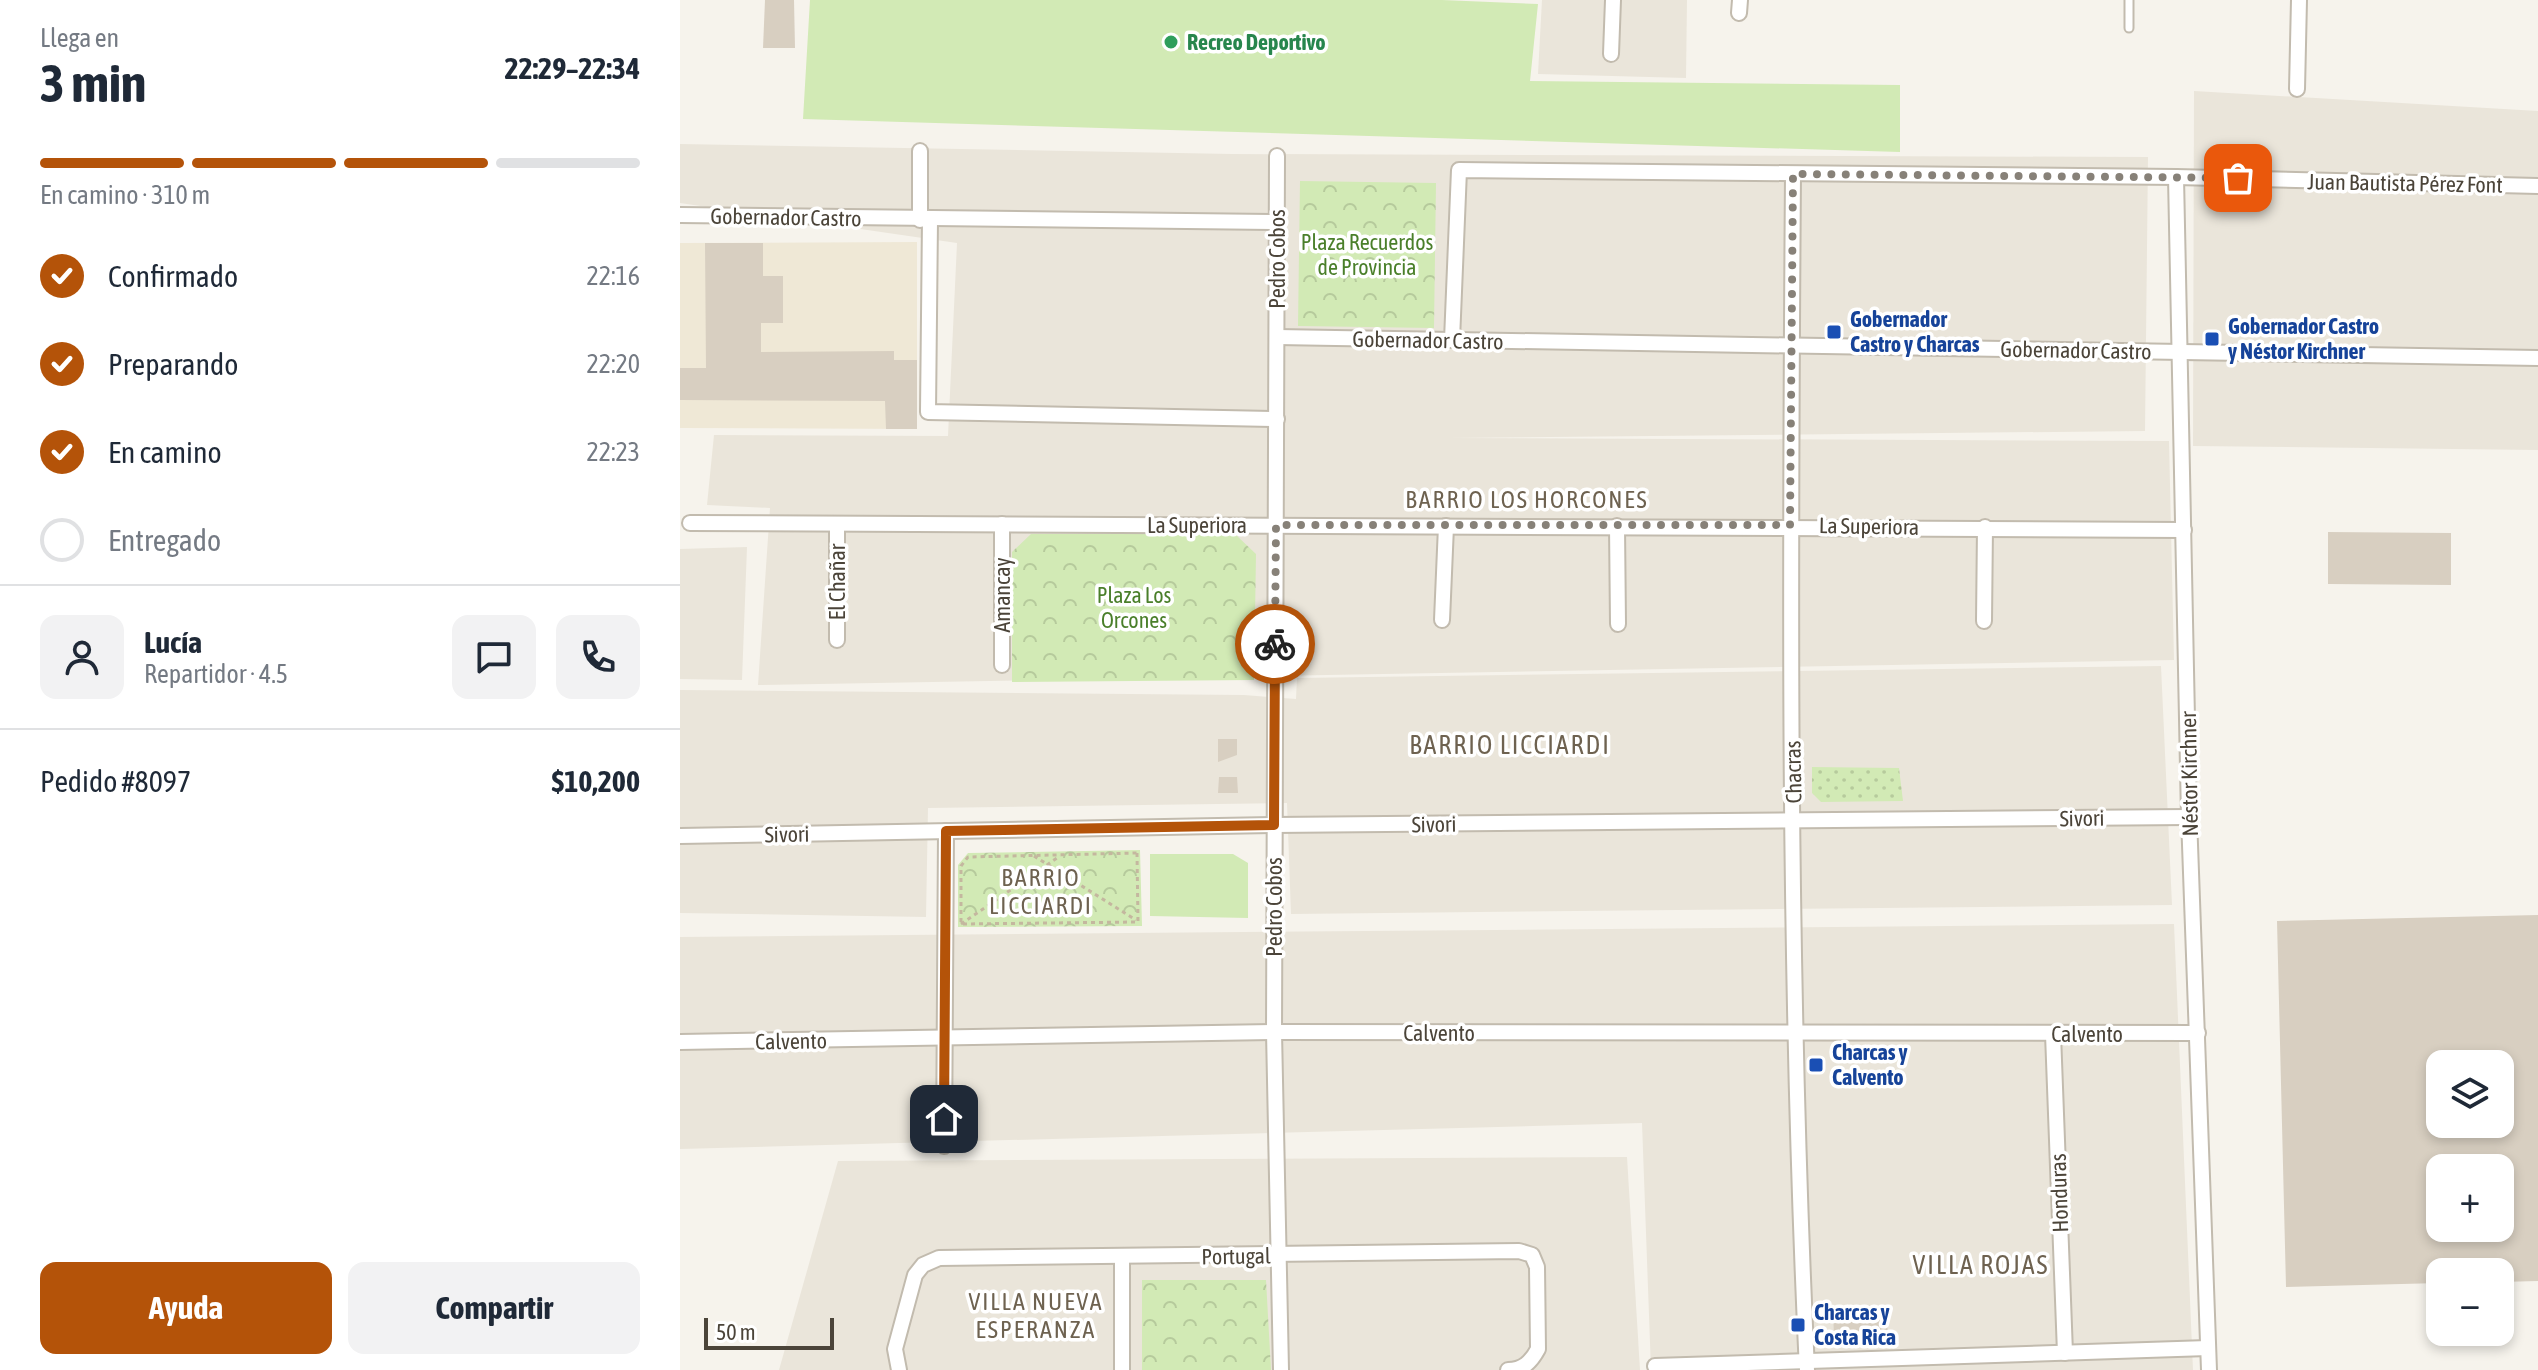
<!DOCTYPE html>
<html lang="es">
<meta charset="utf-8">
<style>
:root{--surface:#fff;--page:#f2f2f3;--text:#1f2937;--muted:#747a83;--line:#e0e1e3;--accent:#b45309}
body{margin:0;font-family:"Asap Condensed",sans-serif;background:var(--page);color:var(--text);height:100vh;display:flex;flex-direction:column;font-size:30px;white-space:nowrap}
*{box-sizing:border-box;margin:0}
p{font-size:26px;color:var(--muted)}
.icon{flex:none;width:44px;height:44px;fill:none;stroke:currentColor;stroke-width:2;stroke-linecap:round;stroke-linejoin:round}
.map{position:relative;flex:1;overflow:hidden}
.side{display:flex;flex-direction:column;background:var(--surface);width:680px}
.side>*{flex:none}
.tools{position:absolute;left:1746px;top:1050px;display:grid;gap:16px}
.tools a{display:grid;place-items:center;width:88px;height:88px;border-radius:16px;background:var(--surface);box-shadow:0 4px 12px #0003;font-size:40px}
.scale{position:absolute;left:24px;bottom:20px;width:130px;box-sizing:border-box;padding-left:8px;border:4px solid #4b4439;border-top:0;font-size:22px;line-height:28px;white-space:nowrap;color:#4b4439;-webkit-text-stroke:6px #fff;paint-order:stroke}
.pin{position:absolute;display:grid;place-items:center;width:68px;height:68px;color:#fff;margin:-34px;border-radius:16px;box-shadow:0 4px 12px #0006}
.courier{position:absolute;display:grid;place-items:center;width:80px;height:80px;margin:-40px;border:6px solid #b45309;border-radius:50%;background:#fff;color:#222;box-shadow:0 2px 10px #0007}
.head em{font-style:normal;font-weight:700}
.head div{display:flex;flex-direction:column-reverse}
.head{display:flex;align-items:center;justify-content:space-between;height:136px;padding:0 40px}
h1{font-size:52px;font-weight:700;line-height:60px}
.bar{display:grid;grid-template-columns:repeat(4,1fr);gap:12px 8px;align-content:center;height:96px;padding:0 40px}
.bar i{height:10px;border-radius:6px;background:var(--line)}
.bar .current{background:var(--accent)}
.bar p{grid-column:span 4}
.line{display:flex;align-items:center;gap:20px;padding:0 40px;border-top:2px solid var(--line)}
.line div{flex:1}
.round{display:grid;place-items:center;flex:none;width:84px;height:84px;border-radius:16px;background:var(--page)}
ol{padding:0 40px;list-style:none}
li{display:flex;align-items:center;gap:24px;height:88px}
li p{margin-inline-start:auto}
li .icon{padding:8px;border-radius:50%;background:var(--accent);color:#fff;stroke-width:4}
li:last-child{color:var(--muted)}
li i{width:44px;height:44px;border:4px solid var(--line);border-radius:50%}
.cta{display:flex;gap:16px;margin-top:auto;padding:16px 40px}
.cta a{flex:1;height:92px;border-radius:16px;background:var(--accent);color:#fff;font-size:32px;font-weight:700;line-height:92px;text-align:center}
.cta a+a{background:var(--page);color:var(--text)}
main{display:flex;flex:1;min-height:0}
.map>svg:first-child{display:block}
.residential{fill:#eae5da}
.education{fill:#efe8d6}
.grass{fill:url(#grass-dots)}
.park{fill:url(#park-crowns)}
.pitch{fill:#d2eab5}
.building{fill:#d8cfc1;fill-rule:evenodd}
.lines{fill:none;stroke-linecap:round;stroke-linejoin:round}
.service-casing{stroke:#c2bbae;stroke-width:11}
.minor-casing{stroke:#c2bbae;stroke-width:18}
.path{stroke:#c4b79f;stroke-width:3;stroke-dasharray:4 4;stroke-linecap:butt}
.service{stroke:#fff;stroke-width:7}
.minor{stroke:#fff;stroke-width:14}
.done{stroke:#878178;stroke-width:8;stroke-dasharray:0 14.4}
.route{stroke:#b45309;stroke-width:10}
.leisure-dot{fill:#2e9e5b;stroke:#fff;stroke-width:3}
.transit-dot{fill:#1a4fb4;stroke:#fff;stroke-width:3}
.labels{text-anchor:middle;stroke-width:7;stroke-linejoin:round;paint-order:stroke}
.leisure-label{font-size:22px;font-weight:bold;fill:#27864d;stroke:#fff;text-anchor:start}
.street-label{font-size:22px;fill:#4b4439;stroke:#fff}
.park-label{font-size:22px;fill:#4a7f2a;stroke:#fff}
.transit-label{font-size:22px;font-weight:bold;fill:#164399;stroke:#fff;text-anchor:start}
.neighbourhood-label{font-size:24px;letter-spacing:2px;fill:#6e6250;stroke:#fff}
.quarter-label{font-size:26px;letter-spacing:2px;fill:#6e6250;stroke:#fff}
</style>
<main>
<section class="side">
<div class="head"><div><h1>3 min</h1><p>Llega en</p></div><em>22:29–22:34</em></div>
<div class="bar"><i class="current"></i><i class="current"></i><i class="current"></i><i></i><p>En camino · 310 m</p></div>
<ol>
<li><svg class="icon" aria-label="check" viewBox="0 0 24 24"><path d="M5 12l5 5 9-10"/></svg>Confirmado<p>22:16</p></li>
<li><svg class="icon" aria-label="check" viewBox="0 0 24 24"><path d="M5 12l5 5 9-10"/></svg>Preparando<p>22:20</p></li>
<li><svg class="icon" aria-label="check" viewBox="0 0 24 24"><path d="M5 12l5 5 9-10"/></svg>En camino<p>22:23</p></li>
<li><i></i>Entregado</li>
</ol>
<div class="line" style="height:144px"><a class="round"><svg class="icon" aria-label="person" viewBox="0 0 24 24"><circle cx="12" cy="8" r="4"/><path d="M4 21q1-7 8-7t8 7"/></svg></a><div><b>Lucía</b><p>Repartidor · 4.5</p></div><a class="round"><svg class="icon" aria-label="chat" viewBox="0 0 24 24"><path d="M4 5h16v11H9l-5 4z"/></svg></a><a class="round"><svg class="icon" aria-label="phone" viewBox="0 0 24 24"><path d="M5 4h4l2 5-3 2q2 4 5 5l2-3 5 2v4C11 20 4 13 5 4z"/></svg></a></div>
<div class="line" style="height:104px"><div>Pedido #8097</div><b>$10,200</b></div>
<div class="cta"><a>Ayuda</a><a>Compartir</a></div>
</section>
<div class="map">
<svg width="1858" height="1370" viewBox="0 0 1858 1370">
<defs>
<pattern id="grass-dots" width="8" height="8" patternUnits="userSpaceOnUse" patternTransform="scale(2)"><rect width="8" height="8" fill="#d2eab5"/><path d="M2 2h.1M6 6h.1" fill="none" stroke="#b6ca9c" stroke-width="1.8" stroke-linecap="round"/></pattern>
<pattern id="park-crowns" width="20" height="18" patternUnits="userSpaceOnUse" patternTransform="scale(2)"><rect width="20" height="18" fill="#d2eab5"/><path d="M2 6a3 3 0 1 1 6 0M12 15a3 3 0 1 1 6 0" fill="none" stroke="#b6ca9c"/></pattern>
</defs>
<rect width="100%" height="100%" fill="#f6f3ec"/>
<g class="residential">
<path d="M862,0H1007L1006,78L858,74Z"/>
<path d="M1514,91L1858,111V450L1513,446Z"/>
<path d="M0,144L552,154L1468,157L1465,431L769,438L1489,441L1494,660L78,685L90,508L27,505L34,435L268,436L277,243L0,203Z"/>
<path d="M67,547L62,680L0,679V549Z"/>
<path d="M1481,666L1492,905L611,914L607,803L248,808L246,917L0,913V690L564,695L616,699L617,678Z"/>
<path d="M1494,924L1513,1370H971L962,1123L0,1149V937Z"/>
<path d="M947,1157L960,1370H99L158,1161Z"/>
</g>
<path class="education" d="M237,242V429L0,428V243Z"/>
<path class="grass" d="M1132,767L1219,768L1223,801L1141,802L1132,793Z"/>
<g class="park">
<path d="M620,181L756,183L754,328L618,326Z"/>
<path d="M351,534H555L576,554L574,680L332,682V552Z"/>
<path d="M460,850L462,926L278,927V865L288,853Z"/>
<path d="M462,1280H586L591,1370H462Z"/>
</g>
<g class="pitch">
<path d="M130,0H762L858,4L850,81L1220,85V152L123,119Z"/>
<path d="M470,854H553L568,863V918L470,916Z"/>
</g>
<g class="building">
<path d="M85,0H114L115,48H83Z"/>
<path d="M25,243H83V276H103V323H81V352L214,351V360H237V429H206L205,401L0,400V368H26Z"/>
<path d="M1648,532L1771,533V585L1648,584Z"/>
<path d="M538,739H557V755L538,762Z"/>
<path d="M539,777H557L558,793H538Z"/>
<path d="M1858,915V1281L1820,1282V1272H1760V1283L1606,1287L1597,921ZM1760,1064H1820V1124H1760ZM1760,1168H1820V1228H1760Z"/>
<path d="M1206,1305L1208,1336L1154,1339L1153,1307Z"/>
</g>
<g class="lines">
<defs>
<path id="service" d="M1449,0V28"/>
<g id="minor">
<path d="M1059,13L1060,0"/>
<path d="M931,54L933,0"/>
<path d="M1617,89L1619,0"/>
<path d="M240,151V220"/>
<path d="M597,156L594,1032L601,1370"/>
<path d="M1113,174C1110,572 1108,972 1127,1370"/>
<path d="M1496,177L1509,817L1529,1370"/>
<path d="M0,215L597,222"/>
<path d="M250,220L248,412L597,419"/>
<path d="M597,337L1858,358"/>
<path d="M772,340L779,170L1496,177L1858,186"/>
<path d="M10,523L1504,530"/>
<path d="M322,524V665"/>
<path d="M937,526L938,624"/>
<path d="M762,620L766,526"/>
<path d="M1304,621L1305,527"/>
<path d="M157,640V524"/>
<path d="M0,836L594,825L1509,817"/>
<path d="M1373,1034L1385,1353"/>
<path d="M0,1042L594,1032L1518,1033"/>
<path d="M264,1146L266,831"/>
<path d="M442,1258V1370"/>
<path d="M975,1366L1528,1348"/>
<path d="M219,1370L215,1349L235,1275L243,1265L259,1258L839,1251L852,1255L857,1267L858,1349C851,1362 843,1370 828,1370"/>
</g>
</defs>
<use href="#service" class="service-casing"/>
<use href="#minor" class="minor-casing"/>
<g class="path">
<path d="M457,853L458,922L281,924V866L288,857Z"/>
<path d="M354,856L456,920"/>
<path d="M281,924L380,856"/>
</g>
<use href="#service" class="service"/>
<use href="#minor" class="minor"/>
</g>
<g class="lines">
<path class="done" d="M595,644L596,525H1110L1113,174L1558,178"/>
<path class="route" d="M264,1119L266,831L594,825L595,644"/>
</g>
<circle class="leisure-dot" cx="491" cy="42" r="8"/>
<g class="transit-dot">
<rect x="1146" y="324" width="16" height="16" rx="4"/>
<rect x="1524" y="331" width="16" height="16" rx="4"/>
<rect x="1128" y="1057" width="16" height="16" rx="4"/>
<rect x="1110" y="1317" width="16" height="16" rx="4"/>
</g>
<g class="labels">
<g class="leisure-label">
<text x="507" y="50">Recreo Deportivo</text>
</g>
<g class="street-label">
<text transform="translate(1725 183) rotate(1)" y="8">Juan Bautista Pérez Font</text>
<text transform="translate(106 217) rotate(1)" y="8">Gobernador Castro</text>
<text transform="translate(597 259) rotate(-90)" y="8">Pedro Cobos</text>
<text transform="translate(748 340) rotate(1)" y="8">Gobernador Castro</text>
<text transform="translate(1396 350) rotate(1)" y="8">Gobernador Castro</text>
<text x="517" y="533">La Superiora</text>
<text transform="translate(1189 526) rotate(1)" y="8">La Superiora</text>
<text transform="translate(157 582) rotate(-90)" y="8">El Chañar</text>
<text transform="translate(322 595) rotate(-90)" y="8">Amancay</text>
<text transform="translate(1113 772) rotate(-91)" y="8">Chacras</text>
<text transform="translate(1509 774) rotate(-91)" y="8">Néstor Kirchner</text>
<text transform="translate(1402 818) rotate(-1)" y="8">Sivori</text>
<text transform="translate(754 824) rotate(-1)" y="8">Sivori</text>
<text transform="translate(107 834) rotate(-1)" y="8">Sivori</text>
<text transform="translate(594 907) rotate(-90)" y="8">Pedro Cobos</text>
<text x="759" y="1041">Calvento</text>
<text x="1407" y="1042">Calvento</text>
<text transform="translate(111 1041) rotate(-1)" y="8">Calvento</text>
<text transform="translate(1379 1193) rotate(-92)" y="8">Honduras</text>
<text transform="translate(556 1256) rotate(-1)" y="8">Portugal</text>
</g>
<g class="park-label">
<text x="687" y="250">Plaza Recuerdos<tspan x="687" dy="25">de Provincia</tspan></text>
<text x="454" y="603">Plaza Los<tspan x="454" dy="25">Orcones</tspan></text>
</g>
<g class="transit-label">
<text x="1170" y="327">Gobernador<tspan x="1170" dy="25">Castro y Charcas</tspan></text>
<text x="1548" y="334">Gobernador Castro<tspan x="1548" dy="25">y Néstor Kirchner</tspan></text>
<text x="1152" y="1060">Charcas y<tspan x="1152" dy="25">Calvento</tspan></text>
<text x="1134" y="1320">Charcas y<tspan x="1134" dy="25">Costa Rica</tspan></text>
</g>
<g class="neighbourhood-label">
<text x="847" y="508">BARRIO LOS HORCONES</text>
<text x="361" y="886">BARRIO<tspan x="361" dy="28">LICCIARDI</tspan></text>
<text x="356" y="1310">VILLA NUEVA<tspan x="356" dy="28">ESPERANZA</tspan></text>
</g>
<g class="quarter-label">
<text x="830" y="754">BARRIO LICCIARDI</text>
<text x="1301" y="1274">VILLA ROJAS</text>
</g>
</g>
</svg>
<div class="tools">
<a><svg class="icon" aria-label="layers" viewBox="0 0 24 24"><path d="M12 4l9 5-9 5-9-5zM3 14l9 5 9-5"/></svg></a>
<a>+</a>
<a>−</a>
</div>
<div class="scale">50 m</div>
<div class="pin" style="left:1558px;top:178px;background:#ea580c"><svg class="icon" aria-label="bag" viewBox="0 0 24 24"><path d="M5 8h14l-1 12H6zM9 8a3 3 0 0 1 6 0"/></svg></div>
<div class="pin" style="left:264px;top:1119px;background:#1f2937"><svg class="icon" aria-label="home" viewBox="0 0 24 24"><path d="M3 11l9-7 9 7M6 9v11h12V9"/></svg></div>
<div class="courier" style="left:595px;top:644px"><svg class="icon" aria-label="bike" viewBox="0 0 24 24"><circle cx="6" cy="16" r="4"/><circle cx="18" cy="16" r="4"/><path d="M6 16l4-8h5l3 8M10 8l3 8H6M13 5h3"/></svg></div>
</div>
</main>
